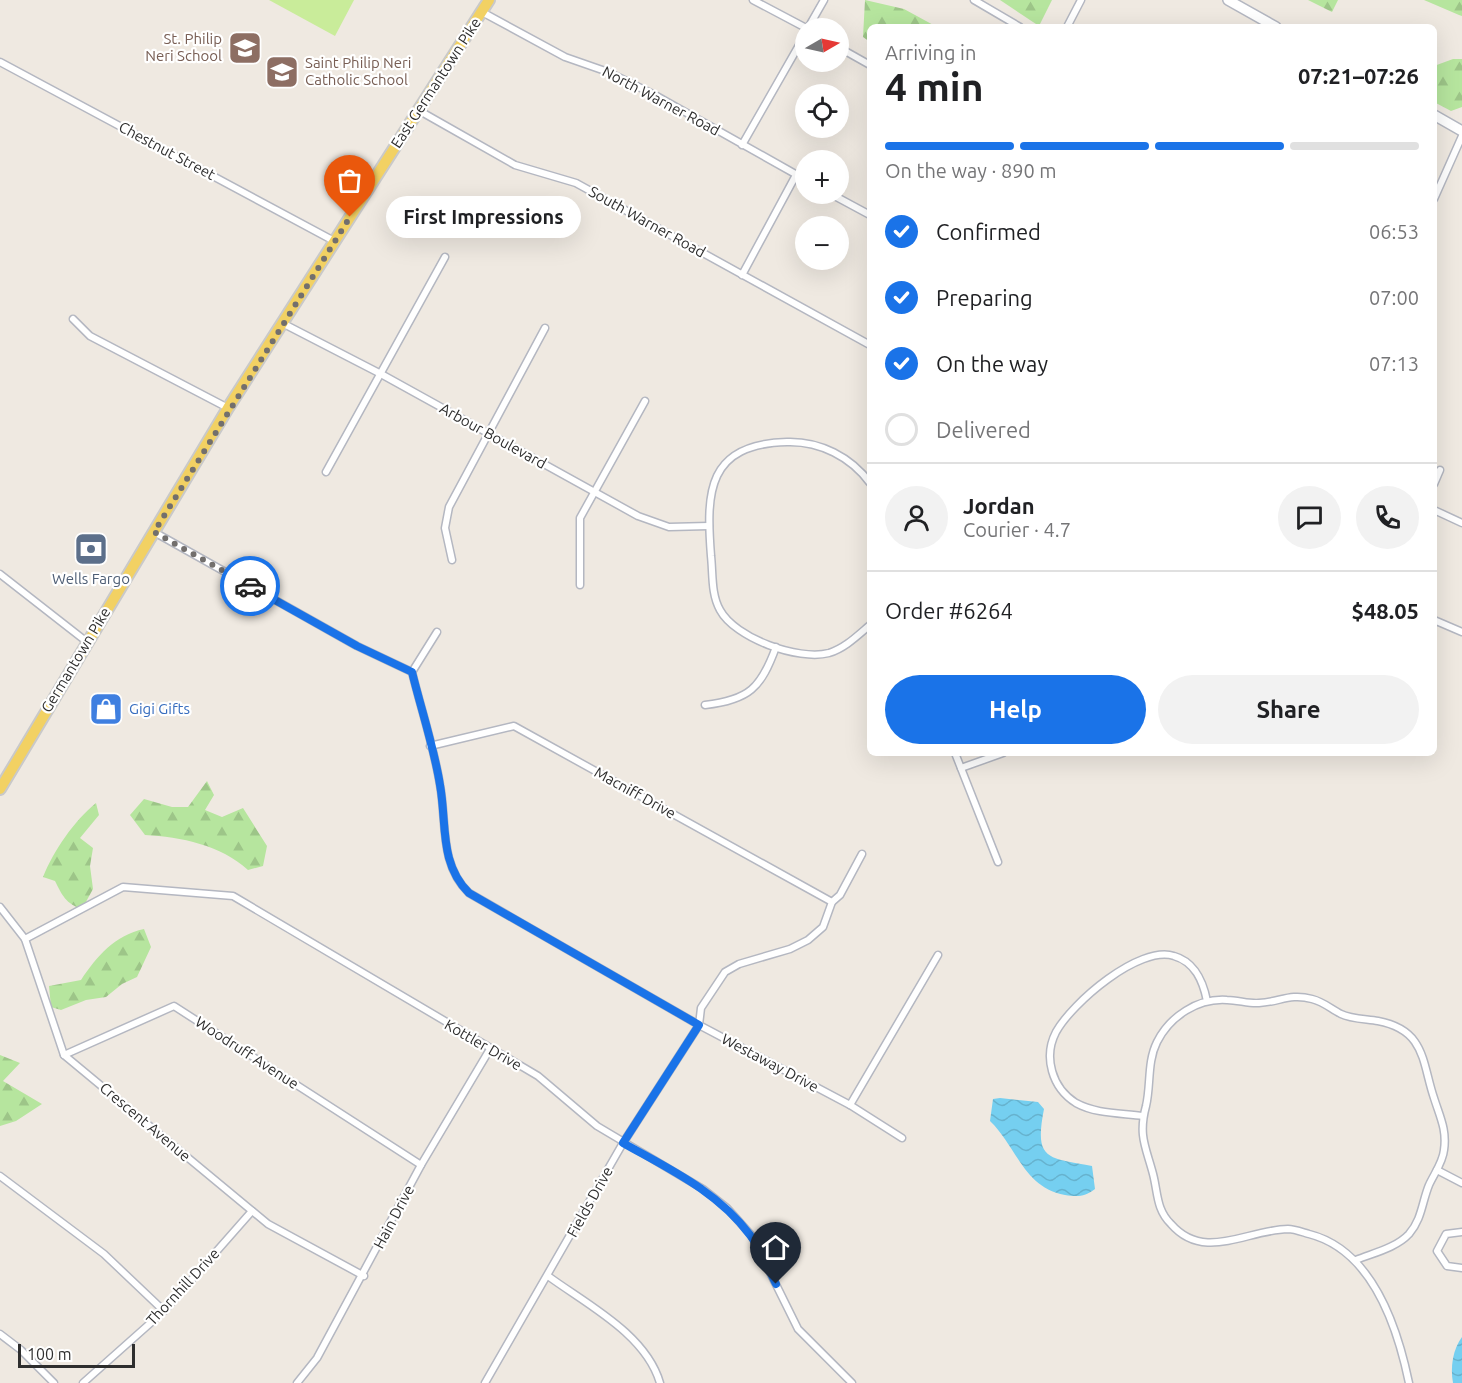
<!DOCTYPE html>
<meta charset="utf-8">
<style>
:root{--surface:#fff;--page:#f2f2f2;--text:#202124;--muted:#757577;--line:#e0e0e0;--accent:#1a73e8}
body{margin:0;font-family:Ubuntu,sans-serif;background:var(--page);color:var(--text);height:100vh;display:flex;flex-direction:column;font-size:22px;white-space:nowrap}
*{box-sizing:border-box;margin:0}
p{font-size:20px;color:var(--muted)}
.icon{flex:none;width:33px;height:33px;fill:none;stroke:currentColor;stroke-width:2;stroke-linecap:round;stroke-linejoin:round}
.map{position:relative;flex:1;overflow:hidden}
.drawer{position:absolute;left:867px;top:24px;width:570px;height:732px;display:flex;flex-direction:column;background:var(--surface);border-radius:9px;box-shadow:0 6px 24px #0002}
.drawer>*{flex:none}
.needle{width:39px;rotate:81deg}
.controls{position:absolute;left:795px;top:18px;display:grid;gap:12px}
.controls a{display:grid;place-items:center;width:54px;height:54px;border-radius:50%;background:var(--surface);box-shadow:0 6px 24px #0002;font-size:30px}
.scale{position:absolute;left:18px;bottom:15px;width:117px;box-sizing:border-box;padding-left:6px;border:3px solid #2e2e2e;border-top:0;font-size:16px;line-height:21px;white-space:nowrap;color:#2e2e2e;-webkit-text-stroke:4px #fff;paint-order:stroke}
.pin{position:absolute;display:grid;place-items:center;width:51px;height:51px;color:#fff;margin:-62px -26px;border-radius:50% 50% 50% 0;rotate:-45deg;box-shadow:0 0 6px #0007}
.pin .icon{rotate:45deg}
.courier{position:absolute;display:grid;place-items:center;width:60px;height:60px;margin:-30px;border:4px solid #1a73e8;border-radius:50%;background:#fff;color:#222;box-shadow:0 2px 8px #0007}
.bubble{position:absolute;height:42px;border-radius:21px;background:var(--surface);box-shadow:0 6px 24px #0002;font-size:20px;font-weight:700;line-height:42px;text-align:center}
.overview em{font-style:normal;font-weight:700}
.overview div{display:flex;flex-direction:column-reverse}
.overview{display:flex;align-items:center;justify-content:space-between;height:102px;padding:0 18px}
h1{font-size:39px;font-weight:700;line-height:45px}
.bar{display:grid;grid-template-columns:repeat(4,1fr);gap:9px 6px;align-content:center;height:72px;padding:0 18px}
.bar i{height:8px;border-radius:4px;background:var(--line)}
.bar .active{background:var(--accent)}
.bar p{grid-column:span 4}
.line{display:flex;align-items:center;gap:15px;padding:0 18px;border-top:2px solid var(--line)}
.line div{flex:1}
.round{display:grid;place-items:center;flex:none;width:63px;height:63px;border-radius:32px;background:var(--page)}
ol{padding:0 18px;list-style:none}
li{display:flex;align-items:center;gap:18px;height:66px}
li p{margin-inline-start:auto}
li .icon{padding:6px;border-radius:50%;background:var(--accent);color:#fff;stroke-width:4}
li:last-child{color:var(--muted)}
li i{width:33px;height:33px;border:3px solid var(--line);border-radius:50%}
.cta{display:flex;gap:12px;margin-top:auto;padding:12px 18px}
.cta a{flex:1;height:69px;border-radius:36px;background:var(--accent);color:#fff;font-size:24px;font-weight:700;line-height:69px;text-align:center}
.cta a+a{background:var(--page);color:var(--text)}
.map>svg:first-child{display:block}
.forest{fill:url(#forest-firs)}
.pitch{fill:#c9ec9a}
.water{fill:url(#water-waves)}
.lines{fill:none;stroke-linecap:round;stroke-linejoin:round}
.minor-casing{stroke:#b4b7c1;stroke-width:9}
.secondary-casing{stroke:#b4b7c1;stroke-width:12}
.primary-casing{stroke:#c9c9c9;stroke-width:14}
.minor{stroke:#fff;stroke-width:6}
.secondary{stroke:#fff;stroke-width:9}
.primary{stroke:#f2d163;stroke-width:10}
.done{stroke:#726f6d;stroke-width:6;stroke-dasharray:0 10.8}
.route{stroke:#1a73e8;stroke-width:8}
.labels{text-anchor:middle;stroke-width:4.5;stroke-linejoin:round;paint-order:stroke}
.education-label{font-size:15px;fill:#785e54;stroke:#fff;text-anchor:end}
.street-label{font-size:15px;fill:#2e2e2e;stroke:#fff}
.service-label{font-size:15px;fill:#4e5e75;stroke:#fff}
.shop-label{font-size:15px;fill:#366cbe;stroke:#fff;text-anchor:start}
</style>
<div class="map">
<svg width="1462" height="1383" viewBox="0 0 1462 1383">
<defs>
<pattern id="forest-firs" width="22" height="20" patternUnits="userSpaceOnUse" patternTransform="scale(1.5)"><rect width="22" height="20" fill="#b6e59e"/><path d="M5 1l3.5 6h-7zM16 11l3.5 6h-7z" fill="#9dc588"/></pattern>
<pattern id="water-waves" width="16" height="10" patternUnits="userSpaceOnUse" patternTransform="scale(1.5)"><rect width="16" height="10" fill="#75cff0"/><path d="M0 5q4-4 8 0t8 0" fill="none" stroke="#66b2ce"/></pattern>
</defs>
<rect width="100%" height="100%" fill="#efe9e1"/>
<g class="forest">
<path d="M865,0L904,9L937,27H870V42L863,37Z"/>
<path d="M1000,0H1052L1039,26Z"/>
<path d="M1308,0H1338L1332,12Z"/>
<path d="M1424,0H1462V16L1459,15Z"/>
<path d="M1453,59H1462V107L1451,111L1434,102V66Z"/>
<path d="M207,781L214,795L205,810L222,817L243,808L267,846L263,866L248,870C221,845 181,837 145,835L130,815L144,799L172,807H188Z"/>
<path d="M96,803L99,815L80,838L93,848L90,866L93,889L82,909C66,904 62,895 55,881L43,877C54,850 74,821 96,803Z"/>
<path d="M144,929L151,947L137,977L122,984L106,997L86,1000L61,1010L51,1007L49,986L81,980C97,956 115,935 144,929Z"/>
<path d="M0,1055L20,1063L3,1081L42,1104L16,1121L0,1126Z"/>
</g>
<path class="pitch" d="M269,0H354L335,36Z"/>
<g class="water">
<path d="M1000,1098L1038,1102L1044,1109C1034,1160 1047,1158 1092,1166L1095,1189C1085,1197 1077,1197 1065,1195C1023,1187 1017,1147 990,1121L993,1099Z"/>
<path d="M1462,1337V1383H1453C1450,1367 1453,1349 1462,1337Z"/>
</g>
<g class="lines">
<defs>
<g id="minor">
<path d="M753,0L806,28"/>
<path d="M974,0L1020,27"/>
<path d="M482,12L565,57L608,72L653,94L806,180"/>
<path d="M1067,27L1081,0"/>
<path d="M808,28L824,0"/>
<path d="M838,47L870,65"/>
<path d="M0,62L334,241"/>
<path d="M418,110L515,165L576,183L870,345"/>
<path d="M742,145L806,33"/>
<path d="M831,194L870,215"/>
<path d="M1434,199L1462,136"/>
<path d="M742,275L796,175"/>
<path d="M73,319L90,336L228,408"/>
<path d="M284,324L381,374L638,516L669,527L709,526"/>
<path d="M326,472L445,257"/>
<path d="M870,483C851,457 820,441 787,442C707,444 706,492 711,556C713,574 711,594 720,610C735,638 798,661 829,653C845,648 857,636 870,625"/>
<path d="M1434,484L1440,470"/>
<path d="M1434,510L1462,523"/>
<path d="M154,532L357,646L412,672C421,709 434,747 440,785C447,823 439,864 469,893L699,1025L850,1105L902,1138"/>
<path d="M452,560L445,528L449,507L545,328"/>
<path d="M0,574L87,642"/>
<path d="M580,585V518L645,401"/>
<path d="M1434,620L1462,632"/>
<path d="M412,672L437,632"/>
<path d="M705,705C749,700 761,688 776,647"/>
<path d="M430,746L514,726L832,902"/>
<path d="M955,753L998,862"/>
<path d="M961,768L1003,753"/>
<path d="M0,907L25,939L64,1055L268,1224L364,1276"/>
<path d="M25,939L123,887L233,896L538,1076L597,1126L703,1189L727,1208L752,1236L798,1329L852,1383"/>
<path d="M64,1055L174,1006L421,1165"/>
<path d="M850,1105L938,955"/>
<path d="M1143,1116C1121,1113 1096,1114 1076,1103C1052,1088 1043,1057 1056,1032C1072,1003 1139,945 1174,956C1195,962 1203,981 1207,1001"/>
<path d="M1437,1170L1462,1183"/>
<path d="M0,1176L104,1254L164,1311"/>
<path d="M1462,1232L1446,1234L1437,1251L1447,1266L1462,1268"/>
<path d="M1356,1260C1373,1253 1396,1248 1409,1234C1422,1219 1422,1202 1429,1185C1434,1174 1443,1162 1444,1150C1447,1130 1440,1117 1434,1098C1422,1063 1426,1030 1378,1021C1367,1019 1351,1019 1341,1014C1331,1009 1324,1002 1312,999C1290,993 1280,1002 1259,1003C1249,1004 1238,1000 1227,1000C1198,998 1170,1016 1157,1042C1147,1062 1151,1085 1146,1106C1138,1136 1146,1147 1153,1174C1158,1193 1156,1209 1171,1224C1204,1262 1246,1230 1288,1229C1294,1229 1302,1232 1309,1234C1372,1250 1397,1325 1409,1383"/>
<path d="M548,1276C586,1304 646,1334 660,1383"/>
<path d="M0,1334L21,1350L54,1383"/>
<path d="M83,1383L164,1311L252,1211"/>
<path d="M297,1383L317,1358L421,1165L490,1049"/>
<path d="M485,1383L623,1143L699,1025L701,1008L725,972L739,964L790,949L808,940L823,927L832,902L840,895L862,854"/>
</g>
<g id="secondary">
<path d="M1228,0L1276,27"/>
<path d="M1434,115L1462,131"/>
</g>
<path id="primary" d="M0,789L228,408L489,0"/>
</defs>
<use href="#minor" class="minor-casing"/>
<use href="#secondary" class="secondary-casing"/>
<use href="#primary" class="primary-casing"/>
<use href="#minor" class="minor"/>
<use href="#secondary" class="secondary"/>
<use href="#primary" class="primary"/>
</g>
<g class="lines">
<path class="done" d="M250,586L154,532L350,217"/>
<path class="route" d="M250,586L357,646L412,672C421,709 434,747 440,785C447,823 439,864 469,893L699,1025L623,1143C669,1169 717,1191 750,1235C761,1249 768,1268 776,1284"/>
</g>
<defs>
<symbol id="school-square" viewBox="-11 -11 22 22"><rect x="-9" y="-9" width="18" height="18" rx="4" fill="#8d6e63" stroke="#fff"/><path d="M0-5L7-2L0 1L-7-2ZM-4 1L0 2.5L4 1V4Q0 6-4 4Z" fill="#fff"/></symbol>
<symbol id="bank-square" viewBox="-11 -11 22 22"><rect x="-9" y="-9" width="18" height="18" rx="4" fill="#5c6f8a" stroke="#fff"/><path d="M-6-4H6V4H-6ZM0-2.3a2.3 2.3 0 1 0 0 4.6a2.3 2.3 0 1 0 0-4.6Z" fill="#fff"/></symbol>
<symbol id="shop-square" viewBox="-11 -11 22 22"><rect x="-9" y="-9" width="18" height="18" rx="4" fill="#3f7fe0" stroke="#fff"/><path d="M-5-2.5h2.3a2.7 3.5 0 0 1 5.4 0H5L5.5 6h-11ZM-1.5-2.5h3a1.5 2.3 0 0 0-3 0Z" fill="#fff"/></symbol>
</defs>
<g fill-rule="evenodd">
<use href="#school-square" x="226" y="29" width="38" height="38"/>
<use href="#school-square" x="263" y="53" width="38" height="38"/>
<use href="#bank-square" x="72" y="530" width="38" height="38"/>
<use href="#shop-square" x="87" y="690" width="38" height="38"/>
</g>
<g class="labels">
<g class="education-label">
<text x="222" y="44">St. Philip<tspan x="222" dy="17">Neri School</tspan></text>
<text x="305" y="68" text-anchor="start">Saint Philip Neri<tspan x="305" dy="17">Catholic School</tspan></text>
</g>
<g class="street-label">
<text transform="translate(436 83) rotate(-57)" y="5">East Germantown Pike</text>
<text transform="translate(661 101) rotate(28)" y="5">North Warner Road</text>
<text transform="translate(167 151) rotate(28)" y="5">Chestnut Street</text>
<text transform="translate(647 222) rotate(29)" y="5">South Warner Road</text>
<text transform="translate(493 436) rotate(29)" y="5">Arbour Boulevard</text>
<text transform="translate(76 660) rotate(-59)" y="5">Germantown Pike</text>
<text transform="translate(635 793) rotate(29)" y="5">Macniff Drive</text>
<text transform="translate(483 1045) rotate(30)" y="5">Kottler Drive</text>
<text transform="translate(247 1053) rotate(33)" y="5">Woodruff Avenue</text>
<text transform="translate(770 1063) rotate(28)" y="5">Westaway Drive</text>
<text transform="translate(145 1122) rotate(40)" y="5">Crescent Avenue</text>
<text transform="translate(590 1202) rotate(-61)" y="5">Fields Drive</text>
<text transform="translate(394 1217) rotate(-62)" y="5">Hain Drive</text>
<text transform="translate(183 1287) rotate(-47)" y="5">Thornhill Drive</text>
</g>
<g class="service-label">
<text x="91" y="584">Wells Fargo</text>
</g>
<g class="shop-label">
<text x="129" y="714">Gigi Gifts</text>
</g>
</g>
</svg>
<div class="controls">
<a><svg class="needle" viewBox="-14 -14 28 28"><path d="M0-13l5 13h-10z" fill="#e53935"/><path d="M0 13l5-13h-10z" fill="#757577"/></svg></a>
<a><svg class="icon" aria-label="locate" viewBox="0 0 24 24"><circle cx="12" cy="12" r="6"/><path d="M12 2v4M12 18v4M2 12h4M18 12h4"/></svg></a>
<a>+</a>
<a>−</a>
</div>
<div class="scale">100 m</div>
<div class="pin" style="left:350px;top:217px;background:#ea580c"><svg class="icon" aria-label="bag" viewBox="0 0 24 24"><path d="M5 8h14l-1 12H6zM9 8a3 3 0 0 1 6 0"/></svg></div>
<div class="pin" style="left:776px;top:1284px;background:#1f2937"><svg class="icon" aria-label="home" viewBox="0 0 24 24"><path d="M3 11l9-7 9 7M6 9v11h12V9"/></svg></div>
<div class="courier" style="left:250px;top:586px"><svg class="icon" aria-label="car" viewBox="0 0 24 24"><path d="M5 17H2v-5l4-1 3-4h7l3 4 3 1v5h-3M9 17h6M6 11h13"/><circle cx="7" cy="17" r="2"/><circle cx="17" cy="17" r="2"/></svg></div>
<div class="bubble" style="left:386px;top:196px;width:195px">First Impressions</div>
<section class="drawer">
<div class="overview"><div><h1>4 min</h1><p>Arriving in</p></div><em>07:21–07:26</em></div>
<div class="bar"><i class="active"></i><i class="active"></i><i class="active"></i><i></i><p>On the way · 890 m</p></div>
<ol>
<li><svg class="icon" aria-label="check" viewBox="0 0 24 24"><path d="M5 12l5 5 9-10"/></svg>Confirmed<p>06:53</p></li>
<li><svg class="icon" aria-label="check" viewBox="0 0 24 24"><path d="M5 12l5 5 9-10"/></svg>Preparing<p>07:00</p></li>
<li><svg class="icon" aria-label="check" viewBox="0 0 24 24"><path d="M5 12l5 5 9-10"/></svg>On the way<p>07:13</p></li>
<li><i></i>Delivered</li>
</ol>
<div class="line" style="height:108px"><a class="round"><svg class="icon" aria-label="person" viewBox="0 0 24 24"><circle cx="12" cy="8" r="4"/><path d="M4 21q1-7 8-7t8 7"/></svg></a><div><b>Jordan</b><p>Courier · 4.7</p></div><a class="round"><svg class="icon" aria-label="chat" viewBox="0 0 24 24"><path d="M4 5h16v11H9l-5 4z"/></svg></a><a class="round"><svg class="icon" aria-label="phone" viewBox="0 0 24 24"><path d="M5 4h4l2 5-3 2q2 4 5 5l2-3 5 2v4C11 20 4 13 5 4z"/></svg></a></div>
<div class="line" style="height:78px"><div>Order #6264</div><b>$48.05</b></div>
<div class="cta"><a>Help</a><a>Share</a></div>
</section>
</div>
